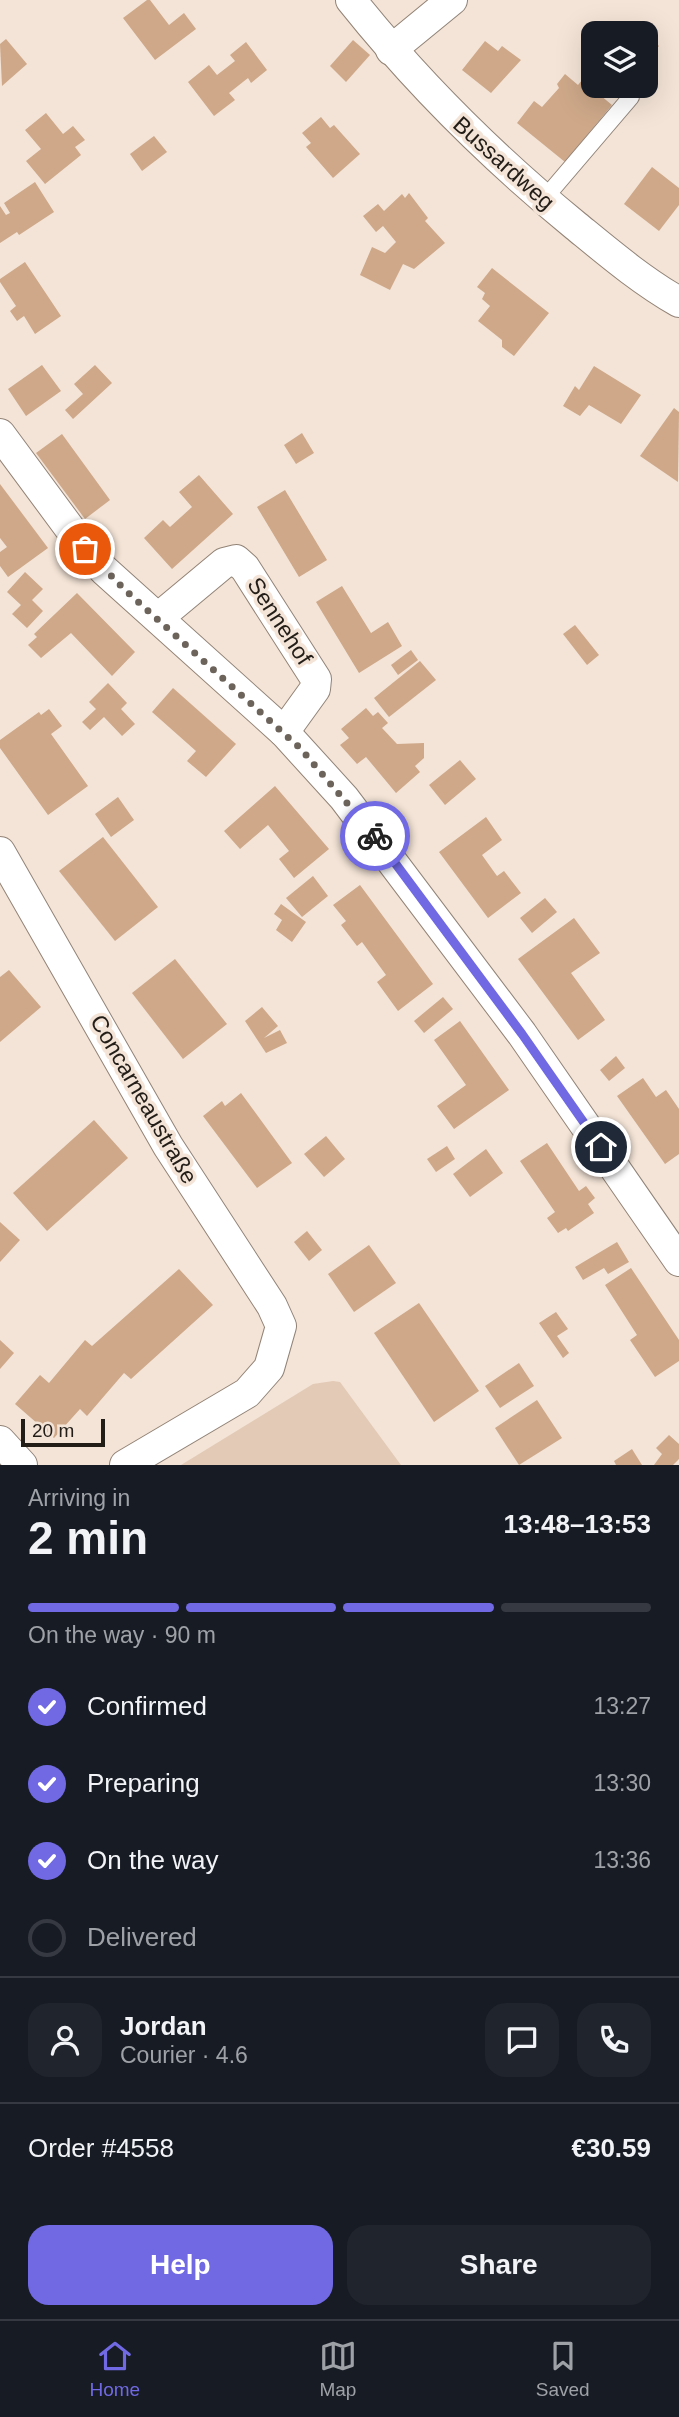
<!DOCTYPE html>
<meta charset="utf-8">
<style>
:root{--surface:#171b24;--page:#20242c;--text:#f1f3f6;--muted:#9ea1a6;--line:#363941;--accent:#7069e3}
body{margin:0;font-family:Helvetica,sans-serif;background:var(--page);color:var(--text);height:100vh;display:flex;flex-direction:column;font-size:26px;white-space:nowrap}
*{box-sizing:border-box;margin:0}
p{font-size:23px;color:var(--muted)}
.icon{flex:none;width:38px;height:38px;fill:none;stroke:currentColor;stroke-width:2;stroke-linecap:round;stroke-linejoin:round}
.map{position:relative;height:1465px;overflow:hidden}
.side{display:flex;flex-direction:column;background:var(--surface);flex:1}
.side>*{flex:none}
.fabs{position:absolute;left:581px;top:21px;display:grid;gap:14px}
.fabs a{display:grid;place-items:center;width:77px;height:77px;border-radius:14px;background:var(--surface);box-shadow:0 7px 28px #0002;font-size:35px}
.scale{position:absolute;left:21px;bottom:18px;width:84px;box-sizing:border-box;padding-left:7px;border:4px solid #231d18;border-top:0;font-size:19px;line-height:24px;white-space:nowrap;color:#231d18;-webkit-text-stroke:5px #f4e4d7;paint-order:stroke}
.pin{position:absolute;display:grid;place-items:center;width:60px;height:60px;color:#fff;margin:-30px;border:4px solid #fff;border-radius:50%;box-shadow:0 2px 7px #0007}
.courier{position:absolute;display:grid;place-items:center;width:70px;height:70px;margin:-35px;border:5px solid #7069e3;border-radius:50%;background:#fff;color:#222;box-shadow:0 2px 9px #0007}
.overview em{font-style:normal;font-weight:600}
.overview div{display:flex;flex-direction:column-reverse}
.overview{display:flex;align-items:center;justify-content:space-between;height:119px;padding:0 28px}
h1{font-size:46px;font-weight:600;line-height:52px}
.bar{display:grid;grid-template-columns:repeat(4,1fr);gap:10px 7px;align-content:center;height:84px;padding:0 28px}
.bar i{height:9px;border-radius:5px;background:var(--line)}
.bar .current{background:var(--accent)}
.bar p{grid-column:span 4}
.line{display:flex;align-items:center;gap:18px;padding:0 28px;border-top:2px solid var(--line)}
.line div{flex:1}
.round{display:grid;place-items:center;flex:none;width:74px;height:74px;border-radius:21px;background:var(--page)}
ol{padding:0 28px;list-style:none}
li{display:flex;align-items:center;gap:21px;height:77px}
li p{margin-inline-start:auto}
li .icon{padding:7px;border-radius:50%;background:var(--accent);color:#fff;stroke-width:4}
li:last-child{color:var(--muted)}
li i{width:38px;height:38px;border:4px solid var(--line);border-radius:50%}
.cta{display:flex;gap:14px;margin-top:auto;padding:14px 28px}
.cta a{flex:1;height:80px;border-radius:21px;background:var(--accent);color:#fff;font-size:28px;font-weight:600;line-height:80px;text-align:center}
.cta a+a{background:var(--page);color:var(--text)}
.tabs{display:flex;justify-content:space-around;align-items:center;height:98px;border-top:2px solid var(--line);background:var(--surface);font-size:19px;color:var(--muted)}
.tabs a{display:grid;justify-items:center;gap:4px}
.tabs .current{color:var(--accent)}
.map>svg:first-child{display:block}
.green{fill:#e2cab6}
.building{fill:#cea889}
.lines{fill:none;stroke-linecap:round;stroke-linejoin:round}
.lane-casing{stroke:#928377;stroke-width:18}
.street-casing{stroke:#928377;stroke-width:32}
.lane{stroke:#fff;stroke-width:16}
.street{stroke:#fff;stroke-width:30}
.done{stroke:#6c635b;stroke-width:7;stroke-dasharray:0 12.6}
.route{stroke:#7069e3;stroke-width:9}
.labels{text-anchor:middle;stroke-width:7;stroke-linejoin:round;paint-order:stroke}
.street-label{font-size:23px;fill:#231d18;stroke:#f4e4d7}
</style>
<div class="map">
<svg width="679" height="1465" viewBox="0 0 679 1465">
<rect width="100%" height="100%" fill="#f4e4d7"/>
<path class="green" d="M333,1381L340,1382L401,1465H181L313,1384Z"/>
<g class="building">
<path d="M147,0H150L169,25L184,13L196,29L155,60L123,18Z"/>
<path d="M630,21L644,33H620Z"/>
<path d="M646,35L659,46L646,61Z"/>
<path d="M6,39L27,64L2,86L0,44Z"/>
<path d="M353,40L370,55L346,82L330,66Z"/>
<path d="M485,41L498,51L502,46L521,60L491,93L462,70Z"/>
<path d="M246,42L267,70L251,83L248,78L229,93L235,100L214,116L188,82L209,65L217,75L235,61L230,55Z"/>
<path d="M565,74L578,85L582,80L612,105L565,162L517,123L534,101L542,107L559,88L557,84Z"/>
<path d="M46,113L63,134L73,126L85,140L75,147L81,155L45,184L26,161L41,149L25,130Z"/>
<path d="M321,117L330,128L334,125L360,154L333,178L306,147L311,143L302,133Z"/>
<path d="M154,136L167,152L142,171L130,154Z"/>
<path d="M652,167L679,188V205L659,231L624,204Z"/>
<path d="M35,182L54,212L19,235L17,232L0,243V206L6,215L10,213L4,203Z"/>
<path d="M409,193L428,218L425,221L445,243L414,269L403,264L390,290L360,275L372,247L385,253L396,242L383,226L376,232L363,216L378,204L384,211L402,194L405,198Z"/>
<path d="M25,262L61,316L35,334L24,316L17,321L10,311L16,306L0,282V279Z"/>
<path d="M492,268L549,313L514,356L502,347V340L478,321L490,306L482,299L485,293L477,287Z"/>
<path d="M42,365L61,391L26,416L8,389Z"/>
<path d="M95,365L112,383L73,419L65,410L83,394L74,384Z"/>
<path d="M594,366L641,395L621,424L589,405L580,416L563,406L575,386L579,390Z"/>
<path d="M674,408L679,412L678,482L640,456Z"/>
<path d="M302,433L314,453L296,464L284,445Z"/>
<path d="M62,434L110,500L85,519L36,453Z"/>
<path d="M199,475L233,514L172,569L144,538L163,520L170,527L192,507L179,492Z"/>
<path d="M0,484L48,548L8,577L0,566V552L7,547L0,538Z"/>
<path d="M285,490L327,560L299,577L257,507Z"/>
<path d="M25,572L43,589L32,600L43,611L27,628L12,614L21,605L7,592Z"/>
<path d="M342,586L371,633L388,622L402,646L359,673L316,602Z"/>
<path d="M77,593L135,652L112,676L71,633L41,658L28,645L37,637L34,634Z"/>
<path d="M575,625L599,655L587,665L563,634Z"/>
<path d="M411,650L418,660L398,675L391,665Z"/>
<path d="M420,661L436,680L389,717L374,698Z"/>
<path d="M108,683L127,703L121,709L135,724L122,736L104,717L90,730L82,722L96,709L89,702Z"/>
<path d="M173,688L236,744L206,777L187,761L196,751L152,712Z"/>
<path d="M366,708L373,716L378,712L388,723L382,728L397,744L424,743V758L415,766L420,772L396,793L366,757L357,764L340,745L349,738L341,729Z"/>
<path d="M49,709L62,726L51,734L88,786L48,815L0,748V740L39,712L41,715Z"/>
<path d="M460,760L476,779L445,805L429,785Z"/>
<path d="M275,786L329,849L294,878L279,859L289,851L268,825L240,849L224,831Z"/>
<path d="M118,797L134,820L111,837L95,814Z"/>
<path d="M486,817L502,840L482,855L497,876L504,871L521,893L488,918L439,852Z"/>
<path d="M103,837L158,907L115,941L59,871Z"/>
<path d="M313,876L328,896L302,917L286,898Z"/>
<path d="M360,885L433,984L398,1011L377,982L386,975L362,942L357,946L341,925L346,921L333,905Z"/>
<path d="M545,898L557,912L532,933L520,918Z"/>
<path d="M281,904L306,922L292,942L276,930L282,920L274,914Z"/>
<path d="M574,918L600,953L571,973L605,1020L578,1040L518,959Z"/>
<path d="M175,959L227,1024L183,1059L132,993Z"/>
<path d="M9,970L41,1007L0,1042V977Z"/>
<path d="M443,997L453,1009L424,1033L414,1021Z"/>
<path d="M262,1007L278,1026L264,1038L280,1030L287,1043L266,1053L245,1021Z"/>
<path d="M460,1021L509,1090L454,1129L437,1106L466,1085L434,1040Z"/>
<path d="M616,1056L625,1068L609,1081L600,1070Z"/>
<path d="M643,1078L656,1097L666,1090L679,1109V1154L665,1164L617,1096Z"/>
<path d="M241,1093L292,1163L257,1188L203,1116L222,1101L225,1106Z"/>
<path d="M94,1120L128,1158L47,1231L13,1193Z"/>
<path d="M326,1136L345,1159L324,1177L304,1154Z"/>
<path d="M547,1143L579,1191L586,1186L595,1198L588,1204L594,1213L568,1231L566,1228L558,1233L547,1218L555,1212L520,1161Z"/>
<path d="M447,1146L455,1159L436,1172L427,1159Z"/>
<path d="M486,1149L503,1173L470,1197L453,1174Z"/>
<path d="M0,1222L20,1240L0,1262Z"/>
<path d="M307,1231L322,1250L309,1261L294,1242Z"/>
<path d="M617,1242L629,1262L608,1274L604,1268L583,1280L575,1267Z"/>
<path d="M369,1245L396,1283L354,1312L328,1274Z"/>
<path d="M631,1268L679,1340V1361L655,1377L630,1340L637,1335L605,1285Z"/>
<path d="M179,1269L213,1305L131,1379L124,1373L87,1416L80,1409L54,1438L15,1404L40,1375L49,1383L85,1340L92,1346Z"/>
<path d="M419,1303L479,1391L434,1422L374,1333Z"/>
<path d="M556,1312L568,1329L557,1336L569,1353L563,1358L539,1323Z"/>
<path d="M0,1340L14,1353L0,1369Z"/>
<path d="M519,1363L534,1386L500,1408L485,1386Z"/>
<path d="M537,1400L562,1438L519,1465L495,1428Z"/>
<path d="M669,1435L679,1444V1459L673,1465H654L662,1454L656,1448Z"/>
<path d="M632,1449L642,1465H616L614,1461Z"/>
</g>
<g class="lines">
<defs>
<path id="lane" d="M544,199L631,97"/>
<g id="street">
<path d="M351,0C418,84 493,158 576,226C609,253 642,281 679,302"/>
<path d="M391,50L452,0"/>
<path d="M0,434L85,549L104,570L284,732L344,798L522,1034L679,1261"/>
<path d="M158,618L224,563L236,560L245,568L316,679L315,689L284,732"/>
<path d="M0,852L168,1146L272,1306L281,1326L269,1368L247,1393L125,1465"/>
<path d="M0,1441L22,1465"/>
</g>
</defs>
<use href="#lane" class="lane-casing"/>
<use href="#street" class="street-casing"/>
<use href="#lane" class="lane"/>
<use href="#street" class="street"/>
</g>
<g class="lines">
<path class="done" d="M85,549L125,590L300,748L375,836"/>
<path class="route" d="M375,836L522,1034L601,1147"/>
</g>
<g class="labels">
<g class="street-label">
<text transform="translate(504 163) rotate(42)" y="8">Bussardweg</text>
<text transform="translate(280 621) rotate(57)" y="8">Sennehof</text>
<text transform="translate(144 1099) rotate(60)" y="8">Concarneaustraße</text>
</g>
</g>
</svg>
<div class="fabs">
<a><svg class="icon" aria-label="layers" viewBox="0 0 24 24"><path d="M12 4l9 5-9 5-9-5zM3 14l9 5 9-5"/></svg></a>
</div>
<div class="scale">20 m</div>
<div class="pin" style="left:85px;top:549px;background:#ea580c"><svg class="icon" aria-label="bag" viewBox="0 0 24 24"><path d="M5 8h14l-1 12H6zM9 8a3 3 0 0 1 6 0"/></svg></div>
<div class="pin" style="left:601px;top:1147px;background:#1f2937"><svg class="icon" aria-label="home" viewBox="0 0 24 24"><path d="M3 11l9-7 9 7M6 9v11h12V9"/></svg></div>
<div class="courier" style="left:375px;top:836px"><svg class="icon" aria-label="bike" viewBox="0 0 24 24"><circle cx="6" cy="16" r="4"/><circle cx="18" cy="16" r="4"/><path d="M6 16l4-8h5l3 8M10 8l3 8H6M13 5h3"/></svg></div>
</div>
<section class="side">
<div class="overview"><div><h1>2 min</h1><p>Arriving in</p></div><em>13:48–13:53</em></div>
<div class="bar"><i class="current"></i><i class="current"></i><i class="current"></i><i></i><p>On the way · 90 m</p></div>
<ol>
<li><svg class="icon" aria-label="check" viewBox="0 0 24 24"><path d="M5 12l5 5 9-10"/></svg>Confirmed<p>13:27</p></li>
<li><svg class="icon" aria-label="check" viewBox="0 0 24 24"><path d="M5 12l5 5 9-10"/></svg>Preparing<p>13:30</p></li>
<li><svg class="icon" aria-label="check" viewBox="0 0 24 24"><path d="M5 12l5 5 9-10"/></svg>On the way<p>13:36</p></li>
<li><i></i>Delivered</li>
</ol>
<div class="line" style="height:126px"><a class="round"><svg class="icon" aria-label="person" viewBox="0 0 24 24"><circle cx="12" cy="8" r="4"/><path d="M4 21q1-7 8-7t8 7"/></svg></a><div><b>Jordan</b><p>Courier · 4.6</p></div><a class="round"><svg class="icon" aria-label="chat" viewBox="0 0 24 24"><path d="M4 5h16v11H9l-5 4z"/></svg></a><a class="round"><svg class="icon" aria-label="phone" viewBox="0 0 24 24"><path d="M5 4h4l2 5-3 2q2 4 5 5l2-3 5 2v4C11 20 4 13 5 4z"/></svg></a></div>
<div class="line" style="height:91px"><div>Order #4558</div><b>€30.59</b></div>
<div class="cta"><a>Help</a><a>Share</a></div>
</section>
<nav class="tabs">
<a class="current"><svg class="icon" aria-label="home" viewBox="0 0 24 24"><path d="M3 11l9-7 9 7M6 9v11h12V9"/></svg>Home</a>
<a><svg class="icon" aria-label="map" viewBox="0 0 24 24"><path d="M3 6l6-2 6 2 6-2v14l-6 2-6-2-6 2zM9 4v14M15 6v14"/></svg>Map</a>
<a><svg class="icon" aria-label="saved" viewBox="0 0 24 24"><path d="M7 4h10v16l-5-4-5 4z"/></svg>Saved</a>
</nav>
